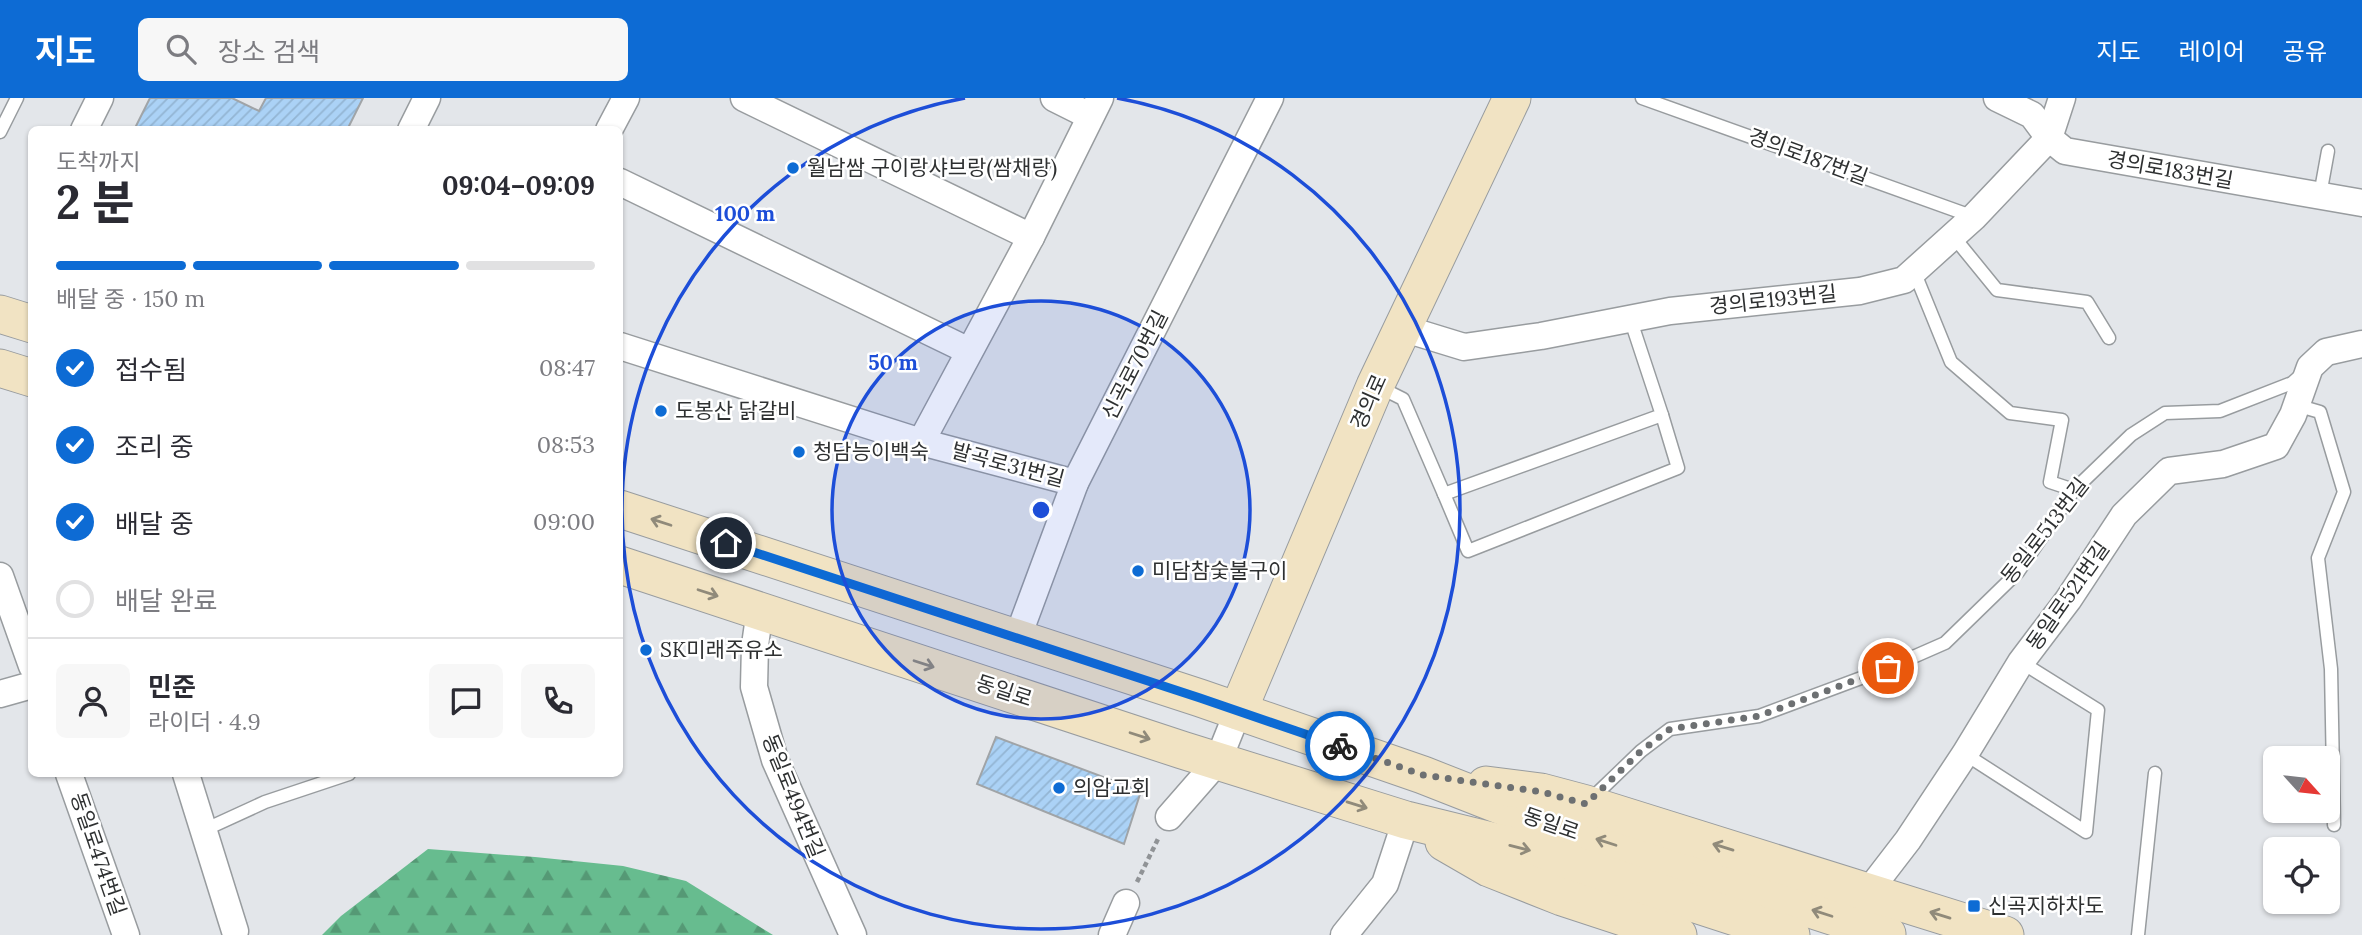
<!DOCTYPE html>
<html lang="ko">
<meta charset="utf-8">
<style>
:root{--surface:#fff;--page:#f7f7f7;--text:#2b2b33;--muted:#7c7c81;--line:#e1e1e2;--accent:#0d6bd4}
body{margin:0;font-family:Lora,"Noto Sans KR",serif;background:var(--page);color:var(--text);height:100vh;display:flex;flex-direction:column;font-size:26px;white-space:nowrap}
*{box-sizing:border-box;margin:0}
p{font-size:23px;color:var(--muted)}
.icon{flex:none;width:38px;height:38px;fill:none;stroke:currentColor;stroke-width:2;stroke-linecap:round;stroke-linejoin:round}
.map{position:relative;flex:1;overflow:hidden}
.panel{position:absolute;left:28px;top:28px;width:595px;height:651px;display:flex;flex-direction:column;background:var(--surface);border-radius:10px;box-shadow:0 2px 5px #0004}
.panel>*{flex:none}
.needle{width:46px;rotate:117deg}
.buttons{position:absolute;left:2263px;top:648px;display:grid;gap:14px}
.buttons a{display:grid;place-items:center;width:77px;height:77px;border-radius:10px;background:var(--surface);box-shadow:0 2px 5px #0004;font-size:35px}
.pin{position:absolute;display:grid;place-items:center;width:60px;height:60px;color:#fff;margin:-30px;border:4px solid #fff;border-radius:50%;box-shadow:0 2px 7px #0007}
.courier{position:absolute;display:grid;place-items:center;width:70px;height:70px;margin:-35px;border:5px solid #0d6bd4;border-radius:50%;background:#fff;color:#222;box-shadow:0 2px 9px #0007}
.headline em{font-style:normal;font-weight:700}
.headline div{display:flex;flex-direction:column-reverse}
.headline{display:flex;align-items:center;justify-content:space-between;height:119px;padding:0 28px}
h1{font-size:46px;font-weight:700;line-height:52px}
.bar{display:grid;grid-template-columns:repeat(4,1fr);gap:10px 7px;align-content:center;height:84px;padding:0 28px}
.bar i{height:9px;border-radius:5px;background:var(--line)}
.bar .on{background:var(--accent)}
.bar p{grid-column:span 4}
.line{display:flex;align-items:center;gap:18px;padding:0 28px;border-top:2px solid var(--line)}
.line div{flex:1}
.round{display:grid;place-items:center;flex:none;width:74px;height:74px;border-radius:10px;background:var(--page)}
ol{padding:0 28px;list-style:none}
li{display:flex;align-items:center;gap:21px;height:77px}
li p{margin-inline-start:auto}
li .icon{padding:7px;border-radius:50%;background:var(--accent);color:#fff;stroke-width:4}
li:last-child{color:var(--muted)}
li i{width:38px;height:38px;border:4px solid var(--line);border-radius:50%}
header{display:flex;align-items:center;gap:42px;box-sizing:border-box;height:98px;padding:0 35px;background:var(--accent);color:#fff}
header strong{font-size:33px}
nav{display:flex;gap:38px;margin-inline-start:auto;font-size:24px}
.search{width:490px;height:63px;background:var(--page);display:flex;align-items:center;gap:18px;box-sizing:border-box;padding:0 24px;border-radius:10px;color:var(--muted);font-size:26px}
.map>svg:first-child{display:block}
.forest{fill:url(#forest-firs)}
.building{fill:url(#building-hatch);stroke:#a0a4a7;stroke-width:2}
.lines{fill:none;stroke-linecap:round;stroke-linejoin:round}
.lane-casing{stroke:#989c9f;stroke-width:15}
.street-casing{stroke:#989c9f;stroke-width:29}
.secondary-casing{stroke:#989c9f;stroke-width:39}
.path{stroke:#909396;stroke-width:4.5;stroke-dasharray:5 3.5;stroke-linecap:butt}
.lane{stroke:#fff;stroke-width:12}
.street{stroke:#fff;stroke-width:26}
.secondary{stroke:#f1e3c3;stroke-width:37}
.oneway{stroke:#908a7a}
.done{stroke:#6d7072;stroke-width:7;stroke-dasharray:0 12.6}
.route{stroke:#0d6bd4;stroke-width:9}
.ring{fill:none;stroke:#1d4ed8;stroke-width:3.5}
.poi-dot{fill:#0d6bd4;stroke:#fff;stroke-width:2.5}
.labels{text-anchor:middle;stroke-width:5;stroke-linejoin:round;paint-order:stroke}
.street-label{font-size:21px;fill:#2e3031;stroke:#fff}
.poi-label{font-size:21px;fill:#2e3031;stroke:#fff;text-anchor:start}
.centre{fill:#1d4ed8;stroke:#fff;stroke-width:3.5}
.ring-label{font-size:21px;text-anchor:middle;font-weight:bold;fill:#1d4ed8;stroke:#fff;stroke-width:5;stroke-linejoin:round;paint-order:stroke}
</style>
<header>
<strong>지도</strong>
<div class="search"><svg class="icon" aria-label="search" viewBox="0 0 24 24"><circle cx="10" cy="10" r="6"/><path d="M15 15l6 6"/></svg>장소 검색</div>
<nav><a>지도</a><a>레이어</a><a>공유</a></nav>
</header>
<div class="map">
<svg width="2362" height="837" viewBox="0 0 2362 837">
<defs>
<pattern id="forest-firs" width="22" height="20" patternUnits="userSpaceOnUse" patternTransform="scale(1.75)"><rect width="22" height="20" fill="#67bc8f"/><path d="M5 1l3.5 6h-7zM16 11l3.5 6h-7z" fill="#559975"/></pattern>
<pattern id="building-hatch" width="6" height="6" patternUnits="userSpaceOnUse" patternTransform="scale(1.75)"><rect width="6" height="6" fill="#abd2f6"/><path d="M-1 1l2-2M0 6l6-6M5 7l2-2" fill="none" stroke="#93b5d3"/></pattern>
</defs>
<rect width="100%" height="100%" fill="#e3e6ea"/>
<path class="forest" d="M428,751L535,759L623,768L686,783L773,837H322L341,818Z"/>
<g class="building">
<path d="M150,0H232L259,13L266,0H363L347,32H134Z"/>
<path d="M996,639L1141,693L1124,746L977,686Z"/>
</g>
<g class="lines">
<defs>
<g id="lane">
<path d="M1642,0L1974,119"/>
<path d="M0,34L17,0"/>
<path d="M2320,97L2328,53"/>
<path d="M1953,138L1997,192L2087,204L2109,240"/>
<path d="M1914,173L1951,264L2010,315L2062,322L2050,384L2074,392"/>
<path d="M1379,289L1403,301L1444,396L1662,317L1630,220"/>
<path d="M2296,307L2320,314L2344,394L2318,460L2331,571L2334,727"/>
<path d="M1444,396L1468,453L1678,370L1662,317"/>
<path d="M1965,656L2086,734L2098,612L2021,564"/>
<path d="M1589,703L1641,653L1670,631L1759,618L1888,570L1945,545L2018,474L2074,392L2131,337L2165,315L2220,313L2292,285L2301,277"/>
<path d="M204,732L265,704L349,676"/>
<path d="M2138,837L2155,675"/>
</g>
<g id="street">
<path d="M744,0L1031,139"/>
<path d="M1054,0L1090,18"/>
<path d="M1997,0L2032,17L2049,40L2065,53L2362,105"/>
<path d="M84,32L100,0"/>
<path d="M411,32L427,0"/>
<path d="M609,32L626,0"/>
<path d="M620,84L969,253"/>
<path d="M1402,230L1464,249L1541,238L1670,213L1860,193L1904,182L1974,119L2049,40L2062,0"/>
<path d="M620,248L921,344L1075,385"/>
<path d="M921,344L1031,139L1100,0"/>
<path d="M0,478L32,568"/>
<path d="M760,512L755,547L754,589L775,662L853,837"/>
<path d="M1017,541L1075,385L1270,0"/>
<path d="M0,596L32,587"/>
<path d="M69,676L126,837"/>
<path d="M186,676L235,833"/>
<path d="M1169,719L1218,663L1238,613"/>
<path d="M1868,794L1908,742L1965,656L2021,564L2068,502L2124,417L2169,373L2223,366L2276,348L2293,317L2310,269L2326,254L2362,246"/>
<path d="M1112,837L1126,805"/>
<path d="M1344,837L1385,786L1406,722"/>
</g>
<g id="secondary">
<path d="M0,216L32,226"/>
<path d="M0,270L32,280"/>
<path d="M620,411L1200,600L1423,677L1540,723L1887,836"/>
<path d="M620,467L1182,652L1406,722L1532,753L1791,837"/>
<path d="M1238,613L1375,288L1512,0"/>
<path d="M1486,687L1541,694L1586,706L2005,837"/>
<path d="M1444,744L1489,770L1562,799L1678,837"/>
</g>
</defs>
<use href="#lane" class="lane-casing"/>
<use href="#street" class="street-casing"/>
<use href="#secondary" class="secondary-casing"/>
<path class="path" d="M1137,784L1158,741"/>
<use href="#lane" class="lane"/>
<use href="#street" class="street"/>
<use href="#secondary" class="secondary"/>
</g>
<defs><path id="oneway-shaft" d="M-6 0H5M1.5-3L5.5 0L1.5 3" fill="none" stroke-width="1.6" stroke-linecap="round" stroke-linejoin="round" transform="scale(1.75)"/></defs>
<g class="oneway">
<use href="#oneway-shaft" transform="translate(661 424) rotate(-162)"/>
<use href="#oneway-shaft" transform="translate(708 495) rotate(18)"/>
<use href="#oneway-shaft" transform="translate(924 566) rotate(18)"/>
<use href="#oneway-shaft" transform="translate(1140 638) rotate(18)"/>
<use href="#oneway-shaft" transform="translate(1357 707) rotate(17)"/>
<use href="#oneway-shaft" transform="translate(1606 744) rotate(-162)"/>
<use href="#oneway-shaft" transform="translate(1723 749) rotate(-163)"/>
<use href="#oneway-shaft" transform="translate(1520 750) rotate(14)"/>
<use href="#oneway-shaft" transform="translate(1822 815) rotate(-162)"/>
<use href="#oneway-shaft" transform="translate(1940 817) rotate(-163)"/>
</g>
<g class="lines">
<path class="done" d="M1340,648L1423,677L1542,694L1586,706L1641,653L1670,631L1759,618L1888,570"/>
<path class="route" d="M726,445L1200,600L1340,648"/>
</g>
<circle cx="1041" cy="412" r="209" fill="#1d4ed8" fill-opacity=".12"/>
<g class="ring">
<circle cx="1041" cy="412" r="209"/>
<path d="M1117 0A419 419 0 1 1 965 0"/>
</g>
<g class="poi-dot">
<circle cx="793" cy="70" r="7"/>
<circle cx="661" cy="313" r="7"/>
<circle cx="799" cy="354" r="7"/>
<circle cx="1138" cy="473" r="7"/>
<circle cx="646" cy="552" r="7"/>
<circle cx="1059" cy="690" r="7"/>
<rect x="1967" y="801" width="14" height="14" rx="3.5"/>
</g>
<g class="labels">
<g class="street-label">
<text transform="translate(1808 59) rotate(20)" y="7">경의로187번길</text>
<text transform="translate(2170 72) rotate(10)" y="7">경의로183번길</text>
<text transform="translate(1773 202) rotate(-6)" y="7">경의로193번길</text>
<text transform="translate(1135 267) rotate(-63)" y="7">신곡로70번길</text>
<text transform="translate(1369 304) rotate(-66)" y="7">경의로</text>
<text transform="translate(1008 367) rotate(15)" y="7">발곡로31번길</text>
<text transform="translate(2045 433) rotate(-52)" y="7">동일로513번길</text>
<text transform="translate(2068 498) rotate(-55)" y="7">동일로521번길</text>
<text transform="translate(1004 593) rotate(18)" y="7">동일로</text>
<text transform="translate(793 698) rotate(68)" y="7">동일로494번길</text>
<text transform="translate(1551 726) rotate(19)" y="7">동일로</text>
<text transform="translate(98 756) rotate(71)" y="7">동일로474번길</text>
</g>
<g class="poi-label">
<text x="807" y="77">월남쌈 구이랑샤브랑(쌈채랑)</text>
<text x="675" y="320">도봉산 닭갈비</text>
<text x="813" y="361">청담능이백숙</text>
<text x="1152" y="480">미담참숯불구이</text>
<text x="660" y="559">SK미래주유소</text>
<text x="1073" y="697">의암교회</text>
<text x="1988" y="815">신곡지하차도</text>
</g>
</g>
<circle cx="1041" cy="412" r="10" class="centre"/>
<g class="ring-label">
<text x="745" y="123">100 m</text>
<text x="893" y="272">50 m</text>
</g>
</svg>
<div class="buttons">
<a><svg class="needle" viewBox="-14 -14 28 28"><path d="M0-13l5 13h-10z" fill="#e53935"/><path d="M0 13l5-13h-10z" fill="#7c7c81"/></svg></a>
<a><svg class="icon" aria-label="locate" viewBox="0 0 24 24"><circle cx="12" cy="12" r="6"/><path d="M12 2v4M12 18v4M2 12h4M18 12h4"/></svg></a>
</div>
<div class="pin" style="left:1888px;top:570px;background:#ea580c"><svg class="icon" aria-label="bag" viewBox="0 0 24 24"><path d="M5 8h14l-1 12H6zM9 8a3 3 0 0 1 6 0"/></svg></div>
<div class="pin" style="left:726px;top:445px;background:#1f2937"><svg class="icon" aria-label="home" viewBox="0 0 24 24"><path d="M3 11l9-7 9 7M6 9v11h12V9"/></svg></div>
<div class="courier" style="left:1340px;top:648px"><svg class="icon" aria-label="bike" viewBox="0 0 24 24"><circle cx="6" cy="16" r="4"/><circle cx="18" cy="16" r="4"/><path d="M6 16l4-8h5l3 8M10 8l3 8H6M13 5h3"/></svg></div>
<section class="panel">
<div class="headline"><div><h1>2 분</h1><p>도착까지</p></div><em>09:04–09:09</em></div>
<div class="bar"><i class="on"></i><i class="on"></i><i class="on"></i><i></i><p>배달 중 · 150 m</p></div>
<ol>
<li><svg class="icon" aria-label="check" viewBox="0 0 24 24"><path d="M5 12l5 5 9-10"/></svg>접수됨<p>08:47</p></li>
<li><svg class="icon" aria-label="check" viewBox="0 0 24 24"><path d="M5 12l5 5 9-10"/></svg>조리 중<p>08:53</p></li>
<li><svg class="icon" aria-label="check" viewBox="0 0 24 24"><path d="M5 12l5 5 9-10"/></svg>배달 중<p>09:00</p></li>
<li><i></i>배달 완료</li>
</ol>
<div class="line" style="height:126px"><a class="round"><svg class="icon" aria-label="person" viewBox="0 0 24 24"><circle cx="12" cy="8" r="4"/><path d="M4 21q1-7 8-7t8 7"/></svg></a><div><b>민준</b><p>라이더 · 4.9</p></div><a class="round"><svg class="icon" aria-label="chat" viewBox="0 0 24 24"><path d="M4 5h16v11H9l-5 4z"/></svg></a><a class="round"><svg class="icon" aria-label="phone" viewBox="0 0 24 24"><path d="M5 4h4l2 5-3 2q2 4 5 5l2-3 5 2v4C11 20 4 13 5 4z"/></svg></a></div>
</section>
</div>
